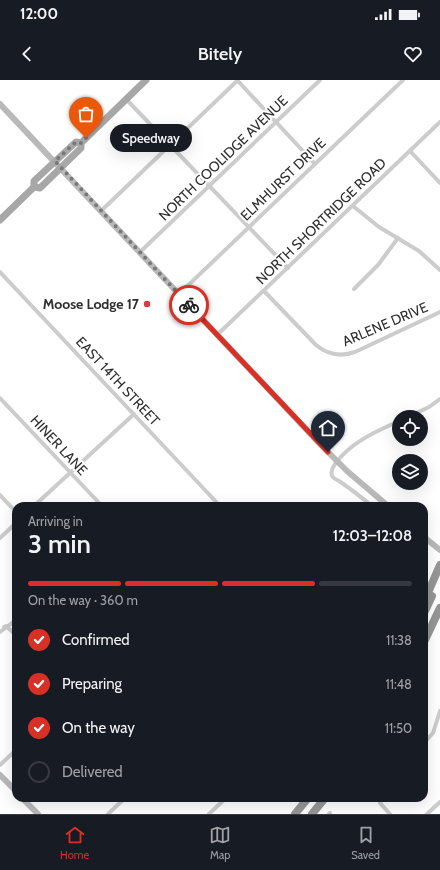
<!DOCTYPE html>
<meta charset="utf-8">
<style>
:root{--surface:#171b24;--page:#242831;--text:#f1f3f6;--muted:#9ea1a6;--line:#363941;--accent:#d93025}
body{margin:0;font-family:Cabin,sans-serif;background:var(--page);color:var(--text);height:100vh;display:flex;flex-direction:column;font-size:15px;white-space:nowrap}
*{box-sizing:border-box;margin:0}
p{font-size:13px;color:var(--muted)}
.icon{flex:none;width:22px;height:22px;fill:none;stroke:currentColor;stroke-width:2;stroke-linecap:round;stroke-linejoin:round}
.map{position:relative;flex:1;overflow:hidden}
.details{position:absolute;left:12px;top:422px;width:416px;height:300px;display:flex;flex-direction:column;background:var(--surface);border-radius:12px;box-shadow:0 4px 16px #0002}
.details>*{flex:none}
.tools{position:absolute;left:392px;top:330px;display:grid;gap:8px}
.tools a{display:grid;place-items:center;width:36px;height:36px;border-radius:50%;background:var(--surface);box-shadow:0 4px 16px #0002;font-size:20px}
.pin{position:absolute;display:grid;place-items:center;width:34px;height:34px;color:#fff;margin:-41px -17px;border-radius:50% 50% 50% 0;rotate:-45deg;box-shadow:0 0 4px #0007}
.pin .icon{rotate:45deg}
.courier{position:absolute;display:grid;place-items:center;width:40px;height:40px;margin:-20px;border:3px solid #d93025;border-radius:50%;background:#fff;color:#222;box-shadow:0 1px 5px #0007}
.bubble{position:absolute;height:28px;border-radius:14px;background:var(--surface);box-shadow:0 4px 16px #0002;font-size:13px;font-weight:600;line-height:28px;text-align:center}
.summary em{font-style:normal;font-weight:600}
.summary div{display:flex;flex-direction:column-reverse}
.summary{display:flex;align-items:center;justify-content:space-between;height:68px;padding:0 16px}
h1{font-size:26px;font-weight:600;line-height:30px}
.bar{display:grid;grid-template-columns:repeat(4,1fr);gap:6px 4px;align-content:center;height:48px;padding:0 16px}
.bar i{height:5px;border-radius:3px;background:var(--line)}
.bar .active{background:var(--accent)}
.bar p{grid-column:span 4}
ol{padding:0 16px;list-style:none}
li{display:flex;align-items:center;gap:12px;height:44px}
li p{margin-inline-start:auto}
li .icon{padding:4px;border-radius:50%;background:var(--accent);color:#fff;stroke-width:4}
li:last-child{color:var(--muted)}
li i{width:22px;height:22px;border:2px solid var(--line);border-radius:50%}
.status{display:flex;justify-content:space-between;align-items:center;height:28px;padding:0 20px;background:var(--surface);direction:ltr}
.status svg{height:11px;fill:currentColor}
header{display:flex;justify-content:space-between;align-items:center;height:52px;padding:0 16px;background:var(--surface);font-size:18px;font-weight:600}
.tabs{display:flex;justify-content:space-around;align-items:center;height:56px;border-top:1px solid var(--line);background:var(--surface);font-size:11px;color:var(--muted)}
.tabs a{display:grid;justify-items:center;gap:2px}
.tabs .active{color:var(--accent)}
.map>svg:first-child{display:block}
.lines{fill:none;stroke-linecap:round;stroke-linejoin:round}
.street{stroke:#ccc;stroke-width:4}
.secondary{stroke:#b9b9b9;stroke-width:6}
.primary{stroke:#a7a7a7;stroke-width:7}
.highway{stroke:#969696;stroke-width:8}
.done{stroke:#787878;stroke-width:4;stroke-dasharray:0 7.2}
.route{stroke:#d93025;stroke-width:5}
.poi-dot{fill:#de3942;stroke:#fff;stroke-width:1.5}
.labels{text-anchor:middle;stroke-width:4;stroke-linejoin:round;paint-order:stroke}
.street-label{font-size:14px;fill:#2f2f2f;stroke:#fff}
.poi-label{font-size:14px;font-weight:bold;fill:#2f2f2f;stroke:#fff;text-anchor:end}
</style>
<div class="status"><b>12:00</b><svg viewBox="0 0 49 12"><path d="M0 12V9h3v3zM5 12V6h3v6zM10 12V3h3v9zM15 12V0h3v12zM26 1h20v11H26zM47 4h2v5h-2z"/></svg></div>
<header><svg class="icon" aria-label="back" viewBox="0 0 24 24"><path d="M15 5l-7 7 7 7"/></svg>Bitely<svg class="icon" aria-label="heart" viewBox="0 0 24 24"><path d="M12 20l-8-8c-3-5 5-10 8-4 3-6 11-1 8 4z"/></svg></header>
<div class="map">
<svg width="440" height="734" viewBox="0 0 440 734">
<rect width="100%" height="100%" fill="#fff"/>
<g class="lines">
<g class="street">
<path d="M237,0L315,84"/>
<path d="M126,19L288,188"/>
<path d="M410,71L440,103"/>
<path d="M353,126L379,147L419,171L440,190"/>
<path d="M101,131L238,0"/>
<path d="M140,172L320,0"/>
<path d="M0,192L220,426"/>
<path d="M354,209L378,185L398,158"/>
<path d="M264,211L316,265C328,275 341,277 355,272L440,232"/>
<path d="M179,214L403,0"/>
<path d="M217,255L440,42"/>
<path d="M0,318L102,426"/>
<path d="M408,337L429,327L440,319"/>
<path d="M0,415L16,432"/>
<path d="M34,426L134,334"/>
<path d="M372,426C361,417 351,409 339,401C337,400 334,399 332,396C330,391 333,388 335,384C351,362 375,352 399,341"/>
<path d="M0,458L16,443"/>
<path d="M4,547L6,546L16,555"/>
<path d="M0,552L16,540"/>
<path d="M424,663L433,653L440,631"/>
<path d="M0,685L16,670"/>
<path d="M383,718L380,723L390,734"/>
<path d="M108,734L125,718"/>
<path d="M209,734L226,718"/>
<path d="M329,734L330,733"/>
<path d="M427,734L440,722"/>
</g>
<g class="secondary">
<path d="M0,24L318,362L347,391L388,426"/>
<path d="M424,457L440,470"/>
<path d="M0,695L16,711"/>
<path d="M22,718L38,734"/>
</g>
<g class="primary">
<path d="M34,107L40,108L81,68V63L146,0"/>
<path d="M34,107V101L76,62L81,63"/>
<path d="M0,140L34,107"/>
</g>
<g class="highway">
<path d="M424,522L440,485"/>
<path d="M424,533L432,516"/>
<path d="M424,562L440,528"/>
<path d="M295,734L308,718"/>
<path d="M312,734L325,718"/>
</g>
</g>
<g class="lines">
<path class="done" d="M86,58L81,63L76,62L55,81L189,225"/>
<path class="route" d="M189,225L328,372"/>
</g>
<circle class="poi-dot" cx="147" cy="224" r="4"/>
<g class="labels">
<g class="street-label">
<text transform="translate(223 78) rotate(-44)" y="5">NORTH COOLIDGE AVENUE</text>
<text transform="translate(283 99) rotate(-44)" y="5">ELMHURST DRIVE</text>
<text transform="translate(321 141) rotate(-44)" y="5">NORTH SHORTRIDGE ROAD</text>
<text transform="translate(385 244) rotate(-23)" y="5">ARLENE DRIVE</text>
<text transform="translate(118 301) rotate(47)" y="5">EAST 14TH STREET</text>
<text transform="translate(59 365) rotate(47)" y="5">HINER LANE</text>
</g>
<g class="poi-label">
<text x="139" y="229">Moose Lodge 17</text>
</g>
</g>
</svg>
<div class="tools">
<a><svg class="icon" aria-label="locate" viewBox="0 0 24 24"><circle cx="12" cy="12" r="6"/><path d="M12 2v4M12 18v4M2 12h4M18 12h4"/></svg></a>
<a><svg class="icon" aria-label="layers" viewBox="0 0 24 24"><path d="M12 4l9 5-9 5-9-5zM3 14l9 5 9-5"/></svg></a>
</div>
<div class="pin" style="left:86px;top:58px;background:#ea580c"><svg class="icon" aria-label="bag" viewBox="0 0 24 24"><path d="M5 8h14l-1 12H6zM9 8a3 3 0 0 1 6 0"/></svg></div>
<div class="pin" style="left:328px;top:372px;background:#1f2937"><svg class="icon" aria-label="home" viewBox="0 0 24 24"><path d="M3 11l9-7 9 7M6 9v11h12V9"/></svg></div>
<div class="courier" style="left:189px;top:225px"><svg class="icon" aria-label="bike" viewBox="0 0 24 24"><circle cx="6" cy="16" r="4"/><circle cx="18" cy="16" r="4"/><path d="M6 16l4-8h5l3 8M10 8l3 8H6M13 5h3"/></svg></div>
<div class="bubble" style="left:110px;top:44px;width:82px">Speedway</div>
<section class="details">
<div class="summary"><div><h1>3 min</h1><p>Arriving in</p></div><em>12:03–12:08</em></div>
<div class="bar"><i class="active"></i><i class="active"></i><i class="active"></i><i></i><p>On the way · 360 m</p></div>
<ol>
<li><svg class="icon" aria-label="check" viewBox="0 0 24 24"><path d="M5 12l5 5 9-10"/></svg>Confirmed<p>11:38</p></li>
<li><svg class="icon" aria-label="check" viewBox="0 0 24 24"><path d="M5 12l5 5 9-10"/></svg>Preparing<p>11:48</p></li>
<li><svg class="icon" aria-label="check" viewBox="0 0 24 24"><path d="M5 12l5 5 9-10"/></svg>On the way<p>11:50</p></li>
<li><i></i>Delivered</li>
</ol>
</section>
</div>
<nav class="tabs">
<a class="active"><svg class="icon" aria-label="home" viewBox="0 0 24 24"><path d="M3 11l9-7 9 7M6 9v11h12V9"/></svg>Home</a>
<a><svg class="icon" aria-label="map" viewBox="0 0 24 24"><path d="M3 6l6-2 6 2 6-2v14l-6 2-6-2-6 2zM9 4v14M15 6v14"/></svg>Map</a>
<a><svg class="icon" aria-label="saved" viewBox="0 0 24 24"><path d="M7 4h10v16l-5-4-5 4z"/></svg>Saved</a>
</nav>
